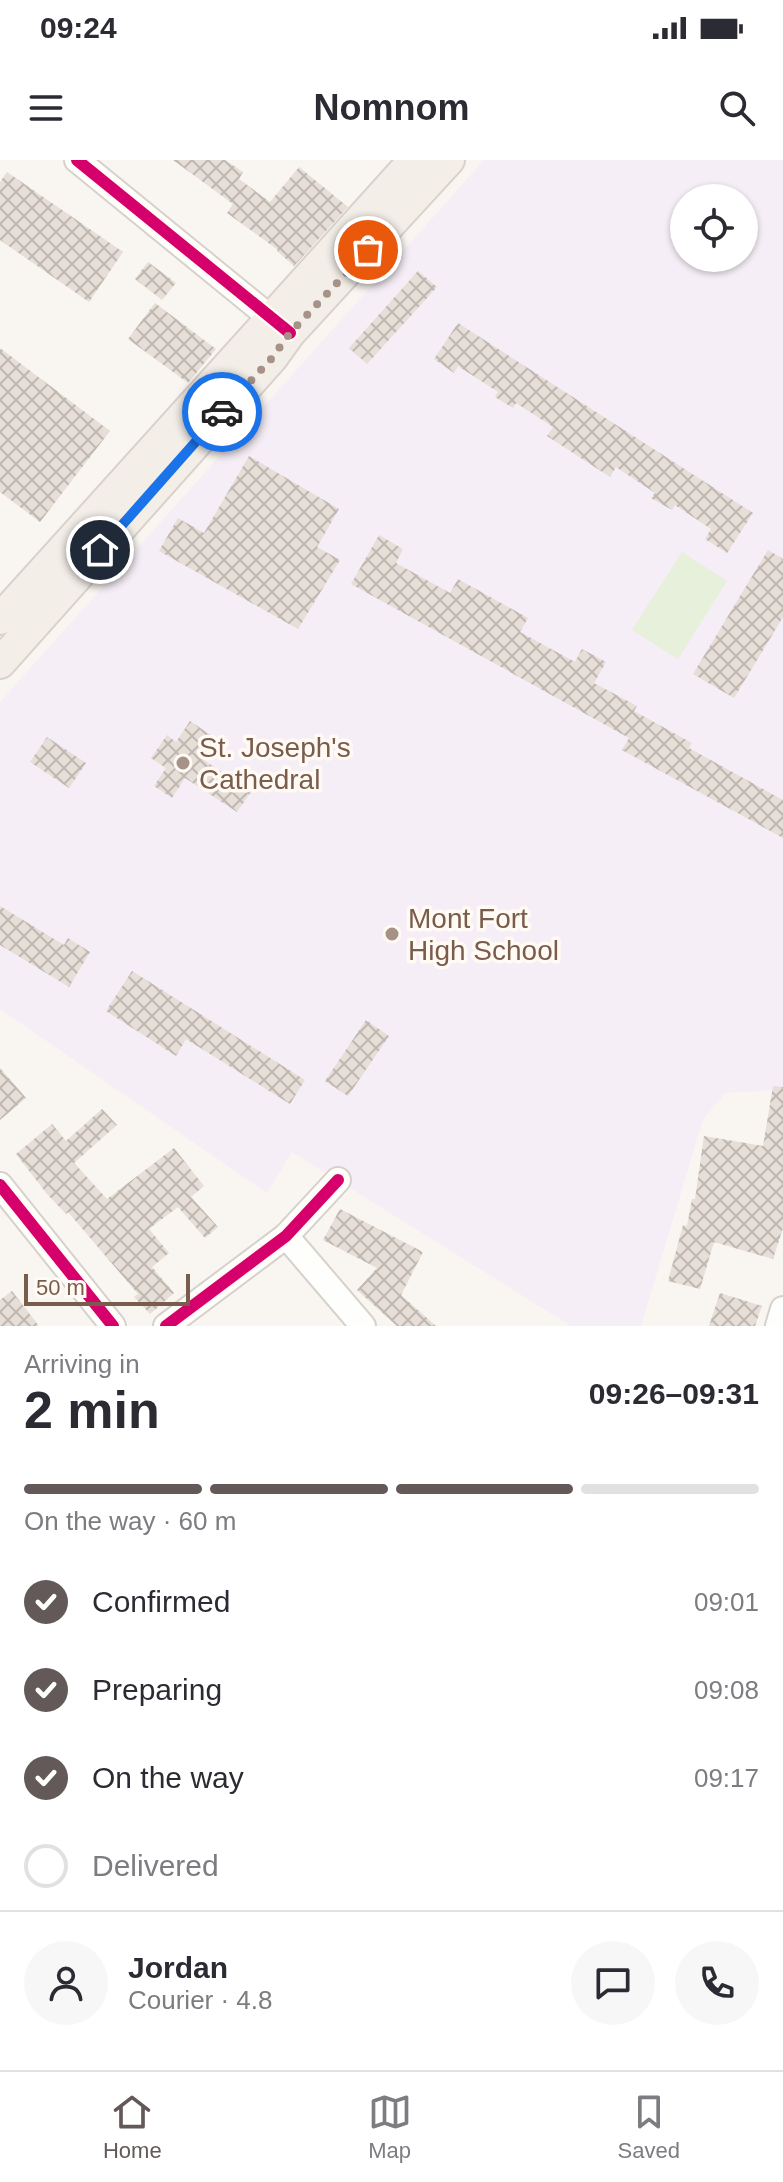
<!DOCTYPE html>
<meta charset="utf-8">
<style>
:root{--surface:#fff;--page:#f7f7f7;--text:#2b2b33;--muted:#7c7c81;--line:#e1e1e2;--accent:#625958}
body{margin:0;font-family:Arial,sans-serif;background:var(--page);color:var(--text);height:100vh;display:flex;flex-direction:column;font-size:30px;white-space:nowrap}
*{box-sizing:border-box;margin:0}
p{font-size:26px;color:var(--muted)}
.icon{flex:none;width:44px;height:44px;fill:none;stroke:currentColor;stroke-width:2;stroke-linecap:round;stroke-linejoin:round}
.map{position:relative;height:1166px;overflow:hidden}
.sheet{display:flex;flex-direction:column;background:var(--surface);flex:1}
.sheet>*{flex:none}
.controls{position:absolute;left:670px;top:24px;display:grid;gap:16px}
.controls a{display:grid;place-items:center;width:88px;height:88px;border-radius:50%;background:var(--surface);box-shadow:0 2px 6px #0004;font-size:40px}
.scale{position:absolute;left:24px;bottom:20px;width:166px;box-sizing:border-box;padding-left:8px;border:4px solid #7a5c4d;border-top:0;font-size:22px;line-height:28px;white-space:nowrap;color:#7a5c4d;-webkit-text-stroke:6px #fffaf3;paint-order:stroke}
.pin{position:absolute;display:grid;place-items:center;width:68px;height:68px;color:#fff;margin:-34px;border:4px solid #fff;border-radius:50%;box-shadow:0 2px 8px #0007}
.courier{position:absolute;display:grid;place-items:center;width:80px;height:80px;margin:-40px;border:6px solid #1a73e8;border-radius:50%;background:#fff;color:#222;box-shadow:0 2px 10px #0007}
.headline em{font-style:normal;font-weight:800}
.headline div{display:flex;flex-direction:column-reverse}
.headline{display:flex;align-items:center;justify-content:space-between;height:136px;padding:0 24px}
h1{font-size:52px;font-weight:800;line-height:60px}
.bar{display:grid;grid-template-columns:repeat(4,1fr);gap:12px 8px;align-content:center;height:96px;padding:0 24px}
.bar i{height:10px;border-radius:6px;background:var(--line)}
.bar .active{background:var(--accent)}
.bar p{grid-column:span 4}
.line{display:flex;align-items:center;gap:20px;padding:0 24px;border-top:2px solid var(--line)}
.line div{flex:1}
.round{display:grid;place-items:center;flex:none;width:84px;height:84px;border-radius:42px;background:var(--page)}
ol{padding:0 24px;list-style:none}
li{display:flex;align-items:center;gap:24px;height:88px}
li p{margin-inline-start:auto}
li .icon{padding:8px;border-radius:50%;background:var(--accent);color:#fff;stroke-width:4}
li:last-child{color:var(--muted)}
li i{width:44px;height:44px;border:4px solid var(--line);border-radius:50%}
.status{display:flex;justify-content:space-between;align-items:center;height:56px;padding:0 40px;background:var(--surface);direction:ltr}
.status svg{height:22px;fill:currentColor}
header{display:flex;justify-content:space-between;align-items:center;height:104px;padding:0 24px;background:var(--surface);font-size:36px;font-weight:800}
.menu{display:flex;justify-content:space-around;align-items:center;height:112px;border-top:2px solid var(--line);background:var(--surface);font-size:22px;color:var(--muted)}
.menu a{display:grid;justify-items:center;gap:4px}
.menu .active{color:var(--accent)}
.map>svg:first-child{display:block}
.education{fill:#f6eef6;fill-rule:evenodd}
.grass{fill:#e7f0db}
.building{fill:url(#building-cross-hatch)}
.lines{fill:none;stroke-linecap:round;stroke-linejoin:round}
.minor-casing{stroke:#d7d1cb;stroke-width:28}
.major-casing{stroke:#dad1cc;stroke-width:34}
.minor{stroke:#fefefd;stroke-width:24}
.major{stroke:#f3eee8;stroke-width:30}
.cycleway-casing{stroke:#fffaf3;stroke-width:17}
.cycleway{stroke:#d6006c;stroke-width:12}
.done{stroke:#a69286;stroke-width:8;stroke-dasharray:0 14.4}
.route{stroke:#1a73e8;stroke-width:10}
.poi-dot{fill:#a69286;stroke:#fffaf3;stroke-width:3}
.labels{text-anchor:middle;stroke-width:7;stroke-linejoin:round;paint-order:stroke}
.poi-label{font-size:28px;fill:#7a5c4d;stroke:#fffaf3;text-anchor:start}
</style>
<div class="status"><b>09:24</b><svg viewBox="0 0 49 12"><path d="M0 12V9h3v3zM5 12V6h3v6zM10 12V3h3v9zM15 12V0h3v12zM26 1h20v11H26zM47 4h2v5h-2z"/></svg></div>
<header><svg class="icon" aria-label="menu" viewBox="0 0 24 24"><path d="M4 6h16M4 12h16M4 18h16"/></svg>Nomnom<svg class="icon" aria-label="search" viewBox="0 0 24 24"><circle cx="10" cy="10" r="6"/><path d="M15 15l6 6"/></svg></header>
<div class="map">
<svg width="783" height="1166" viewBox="0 0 783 1166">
<defs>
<pattern id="building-cross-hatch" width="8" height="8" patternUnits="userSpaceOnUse" patternTransform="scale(2)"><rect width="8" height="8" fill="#e6ded7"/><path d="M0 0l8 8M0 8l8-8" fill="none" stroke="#bfb7b1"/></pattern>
</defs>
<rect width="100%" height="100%" fill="#f9f5f0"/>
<path class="education" d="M484,0H783V930L725,933L703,960L641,1166H571L292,992L267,1033L0,849V542ZM684,38H744V98H684Z"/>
<path class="grass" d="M682,392L727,421L678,499L632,470Z"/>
<g class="building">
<path d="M173,0H225L243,12L239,19L270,42L299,7L348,47L294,106L277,91L278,90L227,53L233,44Z"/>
<path d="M7,12L123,92L89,142L0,80V22Z"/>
<path d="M148,102L176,123L162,140L135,119Z"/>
<path d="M418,111L437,127L367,204L349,188Z"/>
<path d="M155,143L216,189L188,223L128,179Z"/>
<path d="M458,163L753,353L727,393L705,379L711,369L675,345L672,350L651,338L655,333L616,307L610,317L547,276L553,267L516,243L513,248L495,237L498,232L458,206L454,213L434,199Z"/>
<path d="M0,188L110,271L40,362L0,332Z"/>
<path d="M249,296L339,349L317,387L340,400L298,469L159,391L178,358L204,373Z"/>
<path d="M379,375L403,389L396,403L450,433L458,419L528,458L520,472L575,502L582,489L606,502L594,523L637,546L634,551L692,583L689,588L783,640V678L622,590L629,578L351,424Z"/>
<path d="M768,390L783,399V457L734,538L693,514Z"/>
<path d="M190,561L212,576L198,596L251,632L237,652L185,618L172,638L154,626L166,608L151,598L167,575L176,582Z"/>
<path d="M47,577L86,603L69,628L30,602Z"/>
<path d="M0,746L64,785L68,778L90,792L69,827L0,785Z"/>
<path d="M132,811L305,920L290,944L186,879L176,896L106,851Z"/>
<path d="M366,860L389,876L348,936L325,921Z"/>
<path d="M0,908L26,938L0,960Z"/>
<path d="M773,926L783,927V1068L773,1099L714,1082L700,1129L668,1121L683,1065L687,1066L692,1039H695L704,976L763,986Z"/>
<path d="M102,949L117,965L74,1003L107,1039L174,988L204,1026L191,1037L218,1067L205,1078L178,1047L149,1069L169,1093L152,1107L174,1133L150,1154L134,1137L138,1134L68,1052L66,1054L47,1034L16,994L52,964L66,981Z"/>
<path d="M340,1049L423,1092L401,1135L436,1166H397L357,1130L377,1108L323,1080Z"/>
<path d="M12,1131L39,1166H0V1140Z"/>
<path d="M720,1133L762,1146L755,1166H709Z"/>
</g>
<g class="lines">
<defs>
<g id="minor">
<path d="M77,0L283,168"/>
<path d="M0,1025L113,1166"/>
<path d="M286,1076L363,1166"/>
<path d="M166,1166L286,1076L338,1020"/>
<path d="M778,1166L783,1149"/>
</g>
<g id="major">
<path d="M0,459L414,0"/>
<path d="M0,503L272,198L290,173L449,0"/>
</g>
</defs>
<use href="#minor" class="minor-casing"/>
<use href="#major" class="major-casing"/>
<use href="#minor" class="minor"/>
<use href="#major" class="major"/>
<defs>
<g id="cycleway">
<path d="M77,0L290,173"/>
<path d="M0,1025L113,1166"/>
<path d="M166,1166L286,1076L338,1020"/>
</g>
</defs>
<use href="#cycleway" class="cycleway-casing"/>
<use href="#cycleway" class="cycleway"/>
</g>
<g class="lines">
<path class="done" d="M222,252L272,198L290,173L368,90"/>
<path class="route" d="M100,390L222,252"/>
</g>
<g class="poi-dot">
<circle cx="183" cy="603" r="8"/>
<circle cx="392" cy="774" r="8"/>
</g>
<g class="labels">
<g class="poi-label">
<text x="199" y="597">St. Joseph's<tspan x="199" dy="32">Cathedral</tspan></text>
<text x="408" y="768">Mont Fort<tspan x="408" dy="32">High School</tspan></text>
</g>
</g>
</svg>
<div class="controls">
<a><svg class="icon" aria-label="locate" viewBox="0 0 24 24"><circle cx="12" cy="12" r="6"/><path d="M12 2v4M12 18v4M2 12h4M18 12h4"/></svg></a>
</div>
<div class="scale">50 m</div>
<div class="pin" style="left:368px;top:90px;background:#ea580c"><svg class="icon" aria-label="bag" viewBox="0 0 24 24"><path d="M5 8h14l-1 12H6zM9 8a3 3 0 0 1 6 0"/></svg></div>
<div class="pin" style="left:100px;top:390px;background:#1f2937"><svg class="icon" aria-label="home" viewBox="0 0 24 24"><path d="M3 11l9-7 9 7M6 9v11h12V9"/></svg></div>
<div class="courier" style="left:222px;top:252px"><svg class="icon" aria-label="car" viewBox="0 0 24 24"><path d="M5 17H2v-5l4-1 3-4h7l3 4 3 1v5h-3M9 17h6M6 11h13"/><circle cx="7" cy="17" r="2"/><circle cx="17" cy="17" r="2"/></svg></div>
</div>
<section class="sheet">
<div class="headline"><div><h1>2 min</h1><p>Arriving in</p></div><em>09:26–09:31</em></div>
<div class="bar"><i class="active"></i><i class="active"></i><i class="active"></i><i></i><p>On the way · 60 m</p></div>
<ol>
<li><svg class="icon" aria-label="check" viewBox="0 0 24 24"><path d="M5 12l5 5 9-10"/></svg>Confirmed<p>09:01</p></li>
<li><svg class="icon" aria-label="check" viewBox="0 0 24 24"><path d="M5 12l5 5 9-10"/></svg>Preparing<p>09:08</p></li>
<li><svg class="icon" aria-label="check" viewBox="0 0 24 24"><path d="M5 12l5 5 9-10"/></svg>On the way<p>09:17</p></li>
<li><i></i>Delivered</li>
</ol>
<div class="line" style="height:144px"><a class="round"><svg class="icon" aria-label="person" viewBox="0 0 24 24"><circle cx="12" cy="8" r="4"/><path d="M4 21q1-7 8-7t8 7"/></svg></a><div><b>Jordan</b><p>Courier · 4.8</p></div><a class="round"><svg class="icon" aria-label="chat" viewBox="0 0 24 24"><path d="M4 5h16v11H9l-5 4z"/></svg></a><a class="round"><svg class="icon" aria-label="phone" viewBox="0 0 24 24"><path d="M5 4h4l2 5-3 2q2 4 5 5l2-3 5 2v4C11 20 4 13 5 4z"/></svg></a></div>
</section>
<nav class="menu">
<a class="active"><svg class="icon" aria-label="home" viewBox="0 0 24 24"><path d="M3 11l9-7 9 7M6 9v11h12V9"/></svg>Home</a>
<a><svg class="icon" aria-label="map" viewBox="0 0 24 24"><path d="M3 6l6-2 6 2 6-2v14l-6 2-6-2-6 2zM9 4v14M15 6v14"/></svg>Map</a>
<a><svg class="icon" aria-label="saved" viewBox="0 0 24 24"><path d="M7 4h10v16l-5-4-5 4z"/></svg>Saved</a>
</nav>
